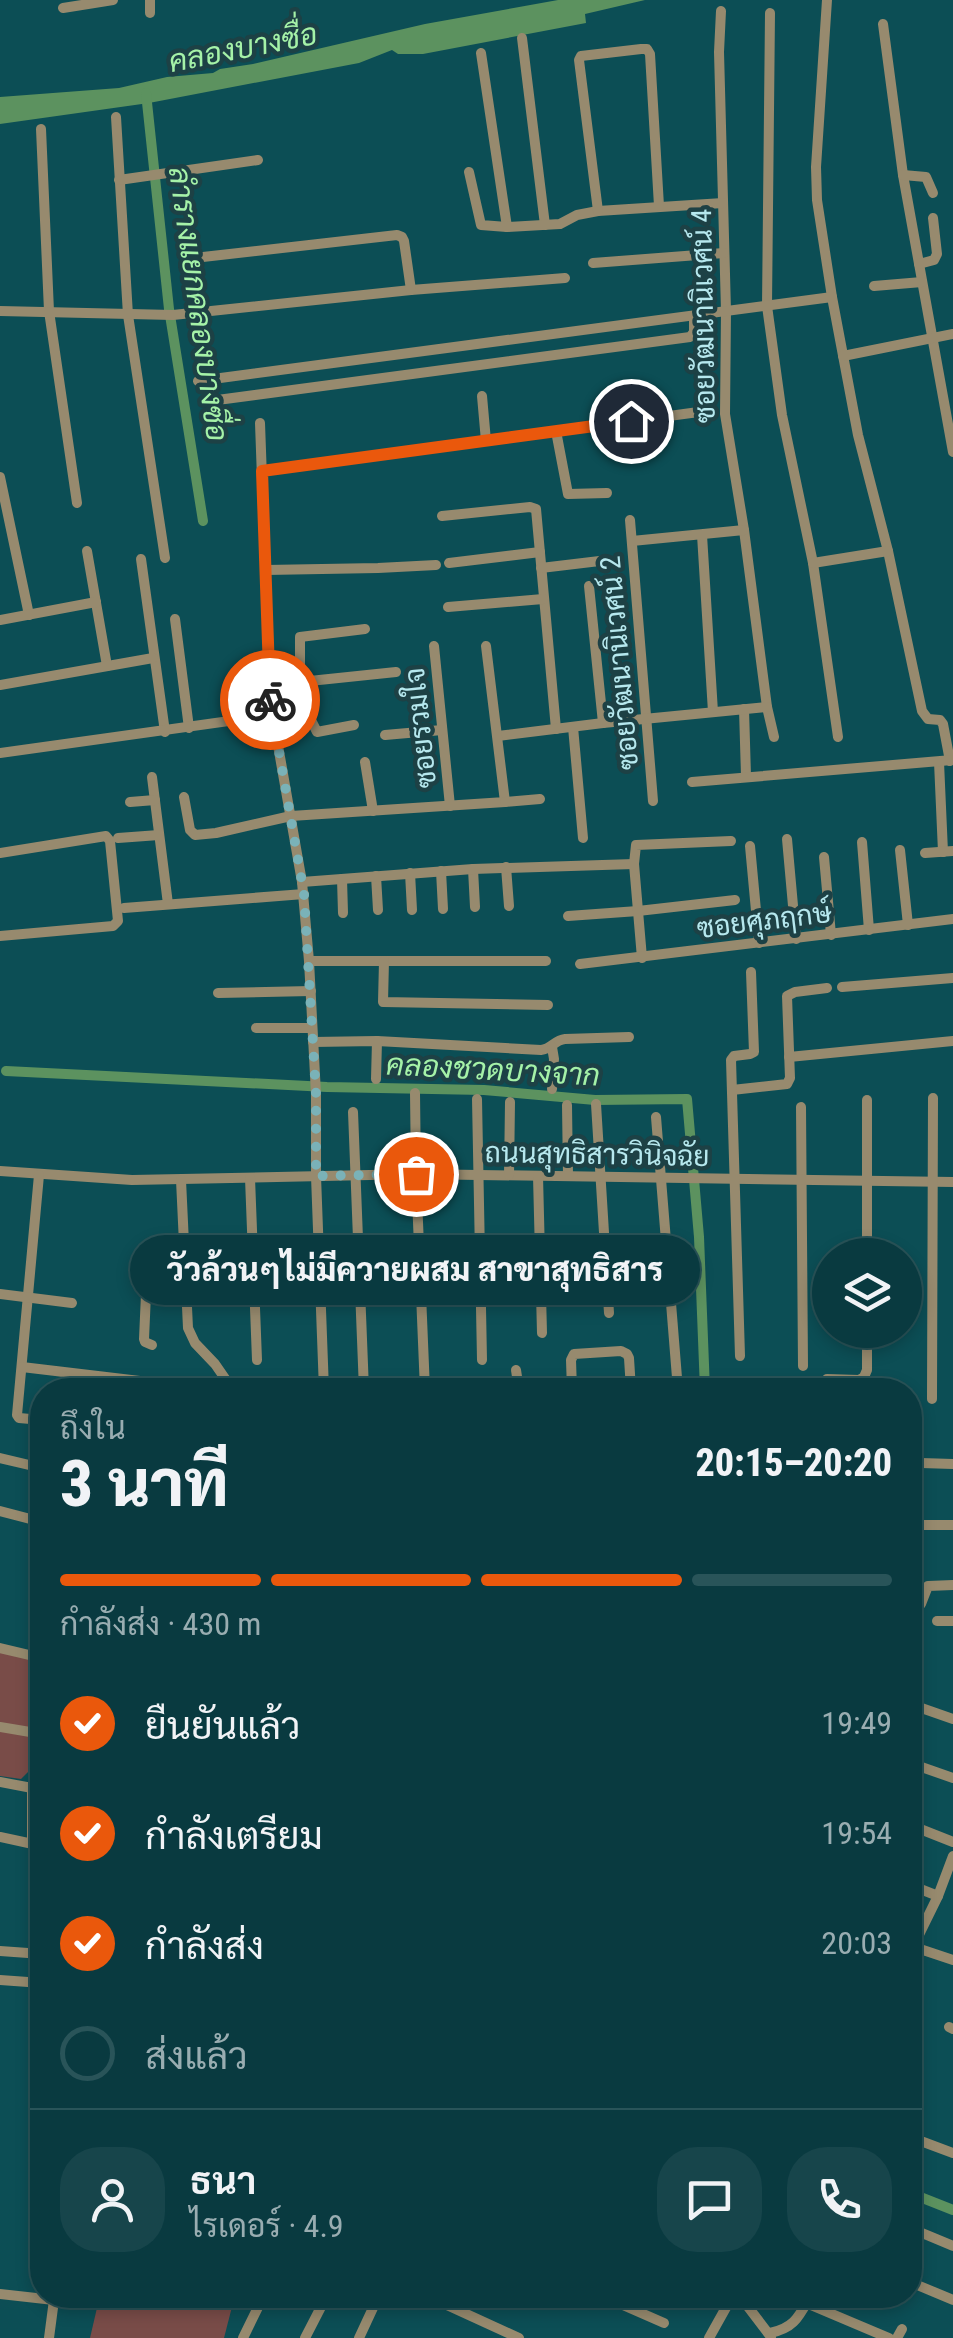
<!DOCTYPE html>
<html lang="th">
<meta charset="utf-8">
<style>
:root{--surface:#093a40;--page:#17454b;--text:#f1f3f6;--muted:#99adb1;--line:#295459;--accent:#ea580c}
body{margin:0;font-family:"Roboto Condensed",Sarabun,sans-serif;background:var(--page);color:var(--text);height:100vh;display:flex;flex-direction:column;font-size:38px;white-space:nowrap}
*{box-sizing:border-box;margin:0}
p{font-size:32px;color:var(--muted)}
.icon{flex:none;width:55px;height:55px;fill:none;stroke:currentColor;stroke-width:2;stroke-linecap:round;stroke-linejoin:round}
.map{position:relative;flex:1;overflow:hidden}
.drawer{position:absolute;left:30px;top:1378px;width:892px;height:930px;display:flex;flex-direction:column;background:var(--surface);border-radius:40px;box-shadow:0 5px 15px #0003,0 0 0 2px var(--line)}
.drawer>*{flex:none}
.tools{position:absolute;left:812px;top:1238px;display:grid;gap:20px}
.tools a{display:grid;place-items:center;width:110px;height:110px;border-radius:50%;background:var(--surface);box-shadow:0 5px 15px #0003,0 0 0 2px var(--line);font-size:50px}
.pin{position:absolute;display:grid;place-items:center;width:85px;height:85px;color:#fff;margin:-42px;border:5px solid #fff;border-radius:50%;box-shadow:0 2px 10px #0007}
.courier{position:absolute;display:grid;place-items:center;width:100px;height:100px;margin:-50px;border:8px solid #ea580c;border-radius:50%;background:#fff;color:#222;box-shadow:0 2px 12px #0007}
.bubble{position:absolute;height:70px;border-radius:35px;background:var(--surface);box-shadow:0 5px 15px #0003,0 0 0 2px var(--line);font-size:32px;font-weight:800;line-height:70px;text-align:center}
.head em{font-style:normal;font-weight:800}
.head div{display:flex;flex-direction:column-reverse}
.head{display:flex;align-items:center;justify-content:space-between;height:170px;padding:0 30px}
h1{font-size:65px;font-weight:800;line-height:75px}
.bar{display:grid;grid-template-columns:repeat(4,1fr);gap:15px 10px;align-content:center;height:120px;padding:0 30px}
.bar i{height:12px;border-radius:8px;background:var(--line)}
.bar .current{background:var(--accent)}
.bar p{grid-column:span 4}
.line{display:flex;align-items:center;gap:25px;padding:0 30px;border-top:2px solid var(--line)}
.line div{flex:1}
.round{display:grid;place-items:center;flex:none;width:105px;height:105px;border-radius:40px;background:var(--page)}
ol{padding:0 30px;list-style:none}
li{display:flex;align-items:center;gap:30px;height:110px}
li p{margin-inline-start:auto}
li .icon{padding:10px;border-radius:50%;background:var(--accent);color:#fff;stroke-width:4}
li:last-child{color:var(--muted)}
li i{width:55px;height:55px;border:5px solid var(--line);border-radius:50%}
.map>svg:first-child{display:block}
.green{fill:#794c48}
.water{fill:#5c925f}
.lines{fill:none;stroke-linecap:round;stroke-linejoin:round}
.canal{stroke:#5c925f;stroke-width:10}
.minor{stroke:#978a6e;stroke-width:10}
.done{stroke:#7ab2b8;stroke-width:10;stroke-dasharray:0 18}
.route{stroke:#ea580c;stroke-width:12}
.labels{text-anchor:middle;stroke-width:9;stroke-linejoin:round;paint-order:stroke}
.street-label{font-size:28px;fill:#b6e8ee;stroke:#1d4145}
.water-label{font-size:30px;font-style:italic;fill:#a5f2a8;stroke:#1d4145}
</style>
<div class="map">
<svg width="953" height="2338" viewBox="0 0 953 2338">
<rect width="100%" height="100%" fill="#0c4e55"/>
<g class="green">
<path d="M0,1648L37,1660L36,1764L21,1779L0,1776Z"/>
<path d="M100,2295H235L224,2338H90Z"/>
</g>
<path class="water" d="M558,0H645L585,14L586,23L423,54H398L392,50L359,63L149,103L0,124V97L119,88L167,77L213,73L220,69L253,64L425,24Z"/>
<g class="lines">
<g class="canal">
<path d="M146,93L169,309L203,521"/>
<path d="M6,1071L327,1087L484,1090L595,1100L687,1099L699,1237L705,1390"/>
<path d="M910,2193L953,2210"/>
</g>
<g class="minor">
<path d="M150,0V13"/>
<path d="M827,0L816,167L817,200L832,297L858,435L888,551L922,711L928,719L940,720L943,724L950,761"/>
<path d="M63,8L113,0"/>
<path d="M721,11L719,52L726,311L725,414L744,530L767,707L774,737"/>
<path d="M770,13L767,306L782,415L813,563L838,737"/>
<path d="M883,24L903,175L953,452"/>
<path d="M522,38L545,225"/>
<path d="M481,53L507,227"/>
<path d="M116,117L128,315L165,558"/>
<path d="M41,129L49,311L77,503"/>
<path d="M469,172L481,225L507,227L560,224L577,215L598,211L723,203"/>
<path d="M903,175L926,177L933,193"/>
<path d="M119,180L258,160"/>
<path d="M598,211L579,60L581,56L641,49H647L650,54L659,206"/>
<path d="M593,263L724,253"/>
<path d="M919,264L934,260L937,254L933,218"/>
<path d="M874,286L922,282"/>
<path d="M0,311L173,315L411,290L565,278"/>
<path d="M193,314L190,266L194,258L397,235L402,237L404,241L411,290"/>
<path d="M843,356L953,334"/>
<path d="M198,381L832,297"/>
<path d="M482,396L486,441"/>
<path d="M210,401L690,337L694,332V316"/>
<path d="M260,423L270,700L302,882L309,961L316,1094V1176L324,1390"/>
<path d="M556,431L568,494L607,493"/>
<path d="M262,471L706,411"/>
<path d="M0,477L29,615"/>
<path d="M442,516L530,507L536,509L556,729"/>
<path d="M630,520L653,801"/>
<path d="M702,535L713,712"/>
<path d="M632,541L744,530"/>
<path d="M87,551L107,666"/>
<path d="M141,559L165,732"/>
<path d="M449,563L540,552"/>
<path d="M813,563L888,551"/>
<path d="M541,568L608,560"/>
<path d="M266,570L378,568L436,565"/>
<path d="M589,586L603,723"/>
<path d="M448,607L543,599"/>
<path d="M175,619L189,728"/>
<path d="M0,620L96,602"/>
<path d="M434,646L450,806"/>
<path d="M300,682V637L365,629"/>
<path d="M0,685L153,658"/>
<path d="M300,706L307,712L317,732L354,725"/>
<path d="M744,709L746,776"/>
<path d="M272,714L294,710L300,706V682L396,672"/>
<path d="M573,727L583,838"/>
<path d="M385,735L442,730"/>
<path d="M498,736L603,723L767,707"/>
<path d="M0,753L272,715"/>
<path d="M365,762L373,811"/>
<path d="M939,762L943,852"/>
<path d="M152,777L168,904"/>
<path d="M692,782L952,760"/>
<path d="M184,797L190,830L195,835L216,833L291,816L505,802L486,646"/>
<path d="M130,802L155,800"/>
<path d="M505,802L540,799"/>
<path d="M118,838L159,835"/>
<path d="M787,839L796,939"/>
<path d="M862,842L869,930"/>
<path d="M750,846L759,943"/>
<path d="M900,850L908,925"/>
<path d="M0,853L106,836L110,841L118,921L113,926L0,936"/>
<path d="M925,853L953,851"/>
<path d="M824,857L831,935"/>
<path d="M506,867L509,906"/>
<path d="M473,869L475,907"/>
<path d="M441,871L443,909"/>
<path d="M410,873L412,910"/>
<path d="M376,876L378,910"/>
<path d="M342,879L343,913"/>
<path d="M302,882L473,869L634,864"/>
<path d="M124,908L304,894"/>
<path d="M568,916L638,911L735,900"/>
<path d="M642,958L634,864L636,845L731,841"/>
<path d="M309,961H546"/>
<path d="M384,961L383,1002L548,1005"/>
<path d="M580,964L953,919"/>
<path d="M842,987L953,978"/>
<path d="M218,993L311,991"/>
<path d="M256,1028H312"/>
<path d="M377,1041L541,1050C552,1049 554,1040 565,1039L629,1037"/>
<path d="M313,1042L377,1041L376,1079"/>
<path d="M552,1047L554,1059L552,1089"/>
<path d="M789,1057L953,1041"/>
<path d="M732,1090L787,1084L790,1078L787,996L795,992L827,988"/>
<path d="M415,1093L416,1174L425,1390"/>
<path d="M477,1099L482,1360"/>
<path d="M596,1104L609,1313"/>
<path d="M567,1105L568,1176"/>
<path d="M801,1107L803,1366"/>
<path d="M353,1112L364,1390"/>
<path d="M656,1117L678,1390"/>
<path d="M0,1171L132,1180L416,1174L953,1182"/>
<path d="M39,1175L17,1415L19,1418L42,1420"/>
<path d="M509,1175L510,1102"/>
<path d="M538,1176L542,1333"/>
<path d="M250,1178L257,1360"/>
<path d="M181,1180L188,1328L195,1343L215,1364L233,1390"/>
<path d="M867,1255V1100"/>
<path d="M0,1294L72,1303"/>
<path d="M152,1345L145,1342L144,1339L146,1294L156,1289L185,1285"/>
<path d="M740,1356L731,1060L734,1056L750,1054L754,1052L751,972"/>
<path d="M22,1367L165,1384"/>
<path d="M516,1370L519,1390"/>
<path d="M827,1379L859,1380L864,1377L867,1370V1330"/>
<path d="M572,1390L571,1360L574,1354L621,1351L627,1354L629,1358L631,1390"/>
<path d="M932,1399L933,1098"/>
<path d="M0,1458L42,1468"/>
<path d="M921,1463L953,1464"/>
<path d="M0,1511L42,1522"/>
<path d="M910,1525H953"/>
<path d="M910,1607L921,1604L928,1586L953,1585"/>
<path d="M937,1621H953"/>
<path d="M0,1648L42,1658"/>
<path d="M910,1704L953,1719"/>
<path d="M0,1727L42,1734"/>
<path d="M910,1763L953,1778"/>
<path d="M0,1782L32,1788L42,1780"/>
<path d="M910,1825L953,1842"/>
<path d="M0,1837L42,1846"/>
<path d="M32,1843V1788L42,1792"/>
<path d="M910,1885L938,1896"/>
<path d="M911,1946L953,1960"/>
<path d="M0,1951L42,1954"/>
<path d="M910,1953L938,1896L953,1856"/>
<path d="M0,1980L42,1983"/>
<path d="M949,2027L953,2029"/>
<path d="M910,2077L915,2079"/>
<path d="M910,2137L953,2153"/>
<path d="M910,2228L953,2246"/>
<path d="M910,2282L953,2300"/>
<path d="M0,2294L54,2300L49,2338"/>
<path d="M425,2295L519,2338"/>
<path d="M600,2295L664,2323"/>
<path d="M739,2295L771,2337"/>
<path d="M806,2303L889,2338"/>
<path d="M770,2333C795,2328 799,2316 811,2295"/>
<path d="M243,2338L264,2295"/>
<path d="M305,2338L321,2307"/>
<path d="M359,2338L379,2295"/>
<path d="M709,2338L733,2295"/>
<path d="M897,2338L902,2329"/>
</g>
</g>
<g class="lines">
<path class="done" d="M270,700L304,894L316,1094V1176L416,1174"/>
<path class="route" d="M270,700L262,471L631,421"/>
</g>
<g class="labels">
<g class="street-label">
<text transform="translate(703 316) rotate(-91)" y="10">ซอยวัฒนานิเวศน์ 4</text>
<text transform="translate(619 663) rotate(-95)" y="10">ซอยวัฒนานิเวศน์ 2</text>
<text transform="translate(420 728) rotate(-96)" y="10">ซอยรวมใจ</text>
<text transform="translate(764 920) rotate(-7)" y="10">ซอยศุภฤกษ์</text>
<text transform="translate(597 1154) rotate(1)" y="10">ถนนสุทธิสารวินิจฉัย</text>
</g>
<g class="water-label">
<text transform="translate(243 48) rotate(-11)" y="10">คลองบางซื่อ</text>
<text transform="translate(198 304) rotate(82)" y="10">ลำรางแยกคลองบางซื่อ</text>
<text transform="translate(493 1070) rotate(3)" y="10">คลองชวดบางจาก</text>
</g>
</g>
</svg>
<div class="tools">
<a><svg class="icon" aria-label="layers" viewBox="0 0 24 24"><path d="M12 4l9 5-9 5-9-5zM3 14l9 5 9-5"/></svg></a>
</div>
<div class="pin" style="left:416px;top:1174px;background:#ea580c"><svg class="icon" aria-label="bag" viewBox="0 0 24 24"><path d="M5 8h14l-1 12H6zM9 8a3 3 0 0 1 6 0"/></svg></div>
<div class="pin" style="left:631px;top:421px;background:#1f2937"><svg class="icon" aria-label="home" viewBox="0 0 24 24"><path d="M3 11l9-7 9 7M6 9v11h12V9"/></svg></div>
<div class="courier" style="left:270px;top:700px"><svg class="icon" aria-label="bike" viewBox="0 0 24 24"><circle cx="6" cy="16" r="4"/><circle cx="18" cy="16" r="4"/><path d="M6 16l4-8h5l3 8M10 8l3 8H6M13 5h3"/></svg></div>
<div class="bubble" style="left:130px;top:1235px;width:570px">วัวล้วนๆไม่มีควายผสม สาขาสุทธิสาร</div>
<section class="drawer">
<div class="head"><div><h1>3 นาที</h1><p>ถึงใน</p></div><em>20:15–20:20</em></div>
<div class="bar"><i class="current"></i><i class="current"></i><i class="current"></i><i></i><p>กำลังส่ง · 430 m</p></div>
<ol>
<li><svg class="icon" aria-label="check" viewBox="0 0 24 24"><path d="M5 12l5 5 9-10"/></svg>ยืนยันแล้ว<p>19:49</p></li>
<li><svg class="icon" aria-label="check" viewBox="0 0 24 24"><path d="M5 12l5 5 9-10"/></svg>กำลังเตรียม<p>19:54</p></li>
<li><svg class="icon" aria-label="check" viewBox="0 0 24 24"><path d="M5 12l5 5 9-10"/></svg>กำลังส่ง<p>20:03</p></li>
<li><i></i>ส่งแล้ว</li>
</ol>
<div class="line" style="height:180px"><a class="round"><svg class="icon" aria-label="person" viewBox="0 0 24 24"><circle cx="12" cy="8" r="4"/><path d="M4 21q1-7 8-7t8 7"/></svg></a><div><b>ธนา</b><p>ไรเดอร์ · 4.9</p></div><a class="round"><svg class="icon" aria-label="chat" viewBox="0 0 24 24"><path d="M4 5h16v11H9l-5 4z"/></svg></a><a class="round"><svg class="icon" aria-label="phone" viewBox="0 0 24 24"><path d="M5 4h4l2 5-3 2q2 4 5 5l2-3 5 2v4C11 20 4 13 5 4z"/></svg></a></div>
</section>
</div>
